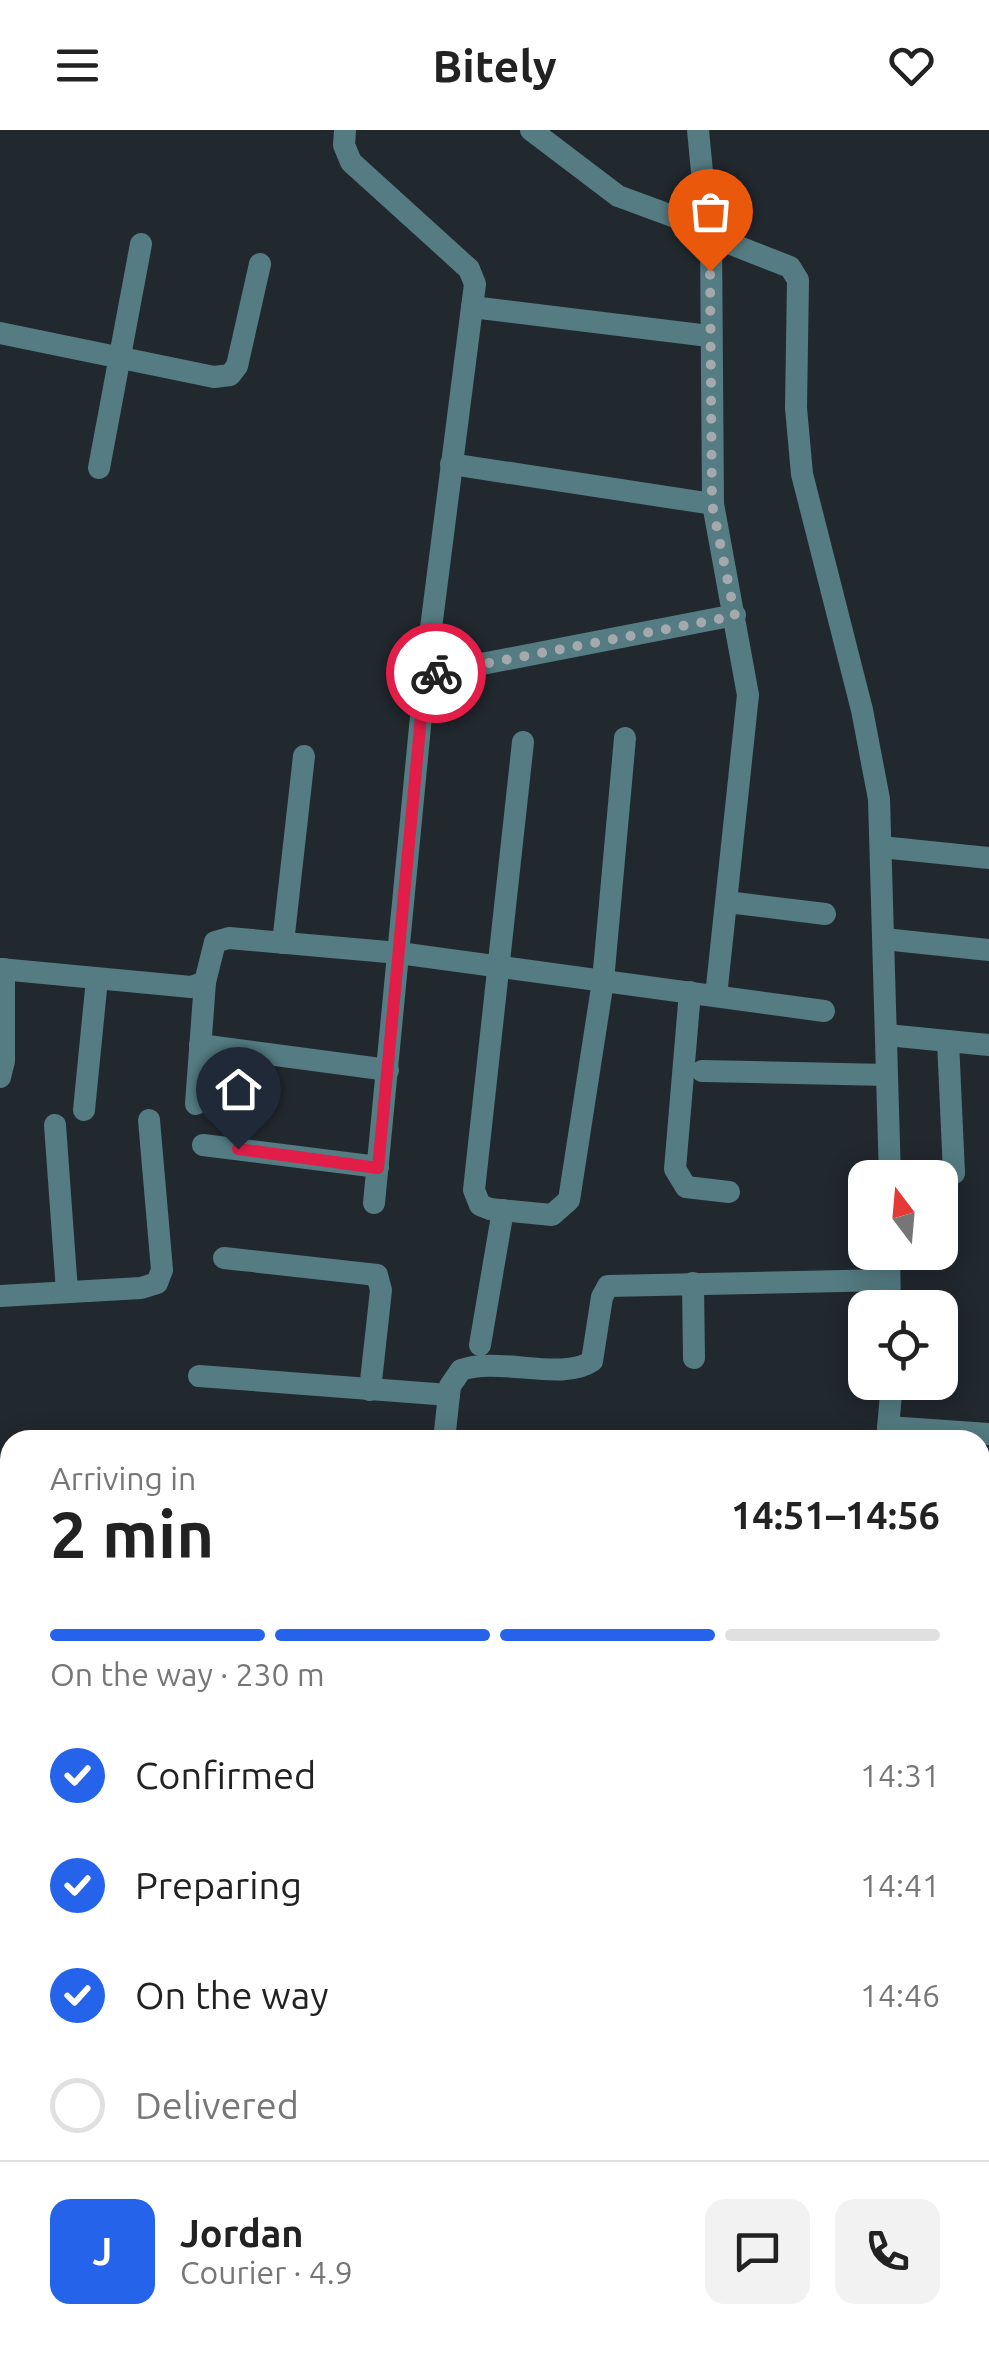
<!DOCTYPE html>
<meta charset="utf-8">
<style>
:root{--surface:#fff;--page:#f2f2f2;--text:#222;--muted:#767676;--line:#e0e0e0;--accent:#2563eb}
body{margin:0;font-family:Ubuntu,sans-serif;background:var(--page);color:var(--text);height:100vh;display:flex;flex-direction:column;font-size:38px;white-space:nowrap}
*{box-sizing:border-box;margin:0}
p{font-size:32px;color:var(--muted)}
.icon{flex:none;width:55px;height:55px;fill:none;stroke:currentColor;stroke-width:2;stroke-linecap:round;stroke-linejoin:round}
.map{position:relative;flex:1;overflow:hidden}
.side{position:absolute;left:0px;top:1300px;width:990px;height:932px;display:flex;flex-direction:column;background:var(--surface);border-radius:30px 30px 0 0;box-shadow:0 5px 25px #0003}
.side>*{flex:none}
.needle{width:65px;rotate:344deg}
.buttons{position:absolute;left:848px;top:1030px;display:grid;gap:20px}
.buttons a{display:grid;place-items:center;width:110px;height:110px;border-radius:20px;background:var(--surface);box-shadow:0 5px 25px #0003;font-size:50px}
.pin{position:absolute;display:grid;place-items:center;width:85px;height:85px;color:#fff;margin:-102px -42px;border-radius:50% 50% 50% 0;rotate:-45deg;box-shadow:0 0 10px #0007}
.pin .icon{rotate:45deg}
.courier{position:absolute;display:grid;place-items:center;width:100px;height:100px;margin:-50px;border:8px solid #e11d48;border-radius:50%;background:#fff;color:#222;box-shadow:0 2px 12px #0007}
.head em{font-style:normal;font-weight:700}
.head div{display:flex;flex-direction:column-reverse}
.head{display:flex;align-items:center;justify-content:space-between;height:170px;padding:0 50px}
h1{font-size:65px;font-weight:700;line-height:75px}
.bar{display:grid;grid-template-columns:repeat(4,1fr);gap:15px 10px;align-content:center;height:120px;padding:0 50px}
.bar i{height:12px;border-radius:8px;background:var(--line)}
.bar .selected{background:var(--accent)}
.bar p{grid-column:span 4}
.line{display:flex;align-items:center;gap:25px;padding:0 50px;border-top:2px solid var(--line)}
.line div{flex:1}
.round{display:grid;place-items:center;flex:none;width:105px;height:105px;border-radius:20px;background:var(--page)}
ol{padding:0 50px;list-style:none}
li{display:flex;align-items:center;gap:30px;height:110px}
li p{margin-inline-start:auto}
li .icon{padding:10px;border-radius:50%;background:var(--accent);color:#fff;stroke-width:4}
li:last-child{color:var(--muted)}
li i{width:55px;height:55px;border:5px solid var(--line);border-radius:50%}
header{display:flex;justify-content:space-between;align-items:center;height:130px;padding:0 50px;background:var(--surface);font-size:45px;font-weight:700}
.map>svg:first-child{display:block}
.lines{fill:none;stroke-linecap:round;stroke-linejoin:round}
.path{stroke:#7f858a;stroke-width:4;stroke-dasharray:5 5;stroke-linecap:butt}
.minor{stroke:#547c82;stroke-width:22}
.done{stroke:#a3a9ad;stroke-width:10;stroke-dasharray:0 18}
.route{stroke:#e11d48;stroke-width:12}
</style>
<header><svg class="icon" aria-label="menu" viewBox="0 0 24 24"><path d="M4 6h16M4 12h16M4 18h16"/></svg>Bitely<svg class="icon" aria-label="heart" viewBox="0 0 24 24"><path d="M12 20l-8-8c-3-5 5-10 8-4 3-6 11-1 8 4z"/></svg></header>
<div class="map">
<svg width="989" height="2231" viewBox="0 0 989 2231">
<rect width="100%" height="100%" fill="#21282e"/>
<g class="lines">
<path class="path" d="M980,2201H989"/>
<g class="minor">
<path d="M345,0L344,15L351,32L469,139L475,154L425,545L374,1073"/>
<path d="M531,0L618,66L705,98"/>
<path d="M698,0L708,105L790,137L798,150L796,278L802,344L862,580L879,669L890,1048"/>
<path d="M711,108L713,374L748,565L716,866"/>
<path d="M472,177L709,206"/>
<path d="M0,203L214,247L230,245L237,236L260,134"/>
<path d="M451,334L713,374"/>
<path d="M99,338L141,114"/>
<path d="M425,545L735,485"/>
<path d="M523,612L474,1060L480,1075L490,1079L552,1085L569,1070L603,851L625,608"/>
<path d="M881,717L989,728"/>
<path d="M727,772L825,784"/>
<path d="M884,809L989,820"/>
<path d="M283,813L304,626"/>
<path d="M0,839L191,857L205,852L215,812L229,808L399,823L824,881"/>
<path d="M690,862L675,1039L686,1057L729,1062"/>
<path d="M887,905L989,915"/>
<path d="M948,911L954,1043"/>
<path d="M200,915L388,940"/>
<path d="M702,941L887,945"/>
<path d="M0,947L4,931V839"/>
<path d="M196,974L205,852"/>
<path d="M84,980L97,849"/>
<path d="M55,995L67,1161"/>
<path d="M203,1015L378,1037"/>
<path d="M889,1122L890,1178"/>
<path d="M224,1128L377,1145L381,1160L370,1260"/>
<path d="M693,1153L694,1228"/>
<path d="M0,1166L141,1158L157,1153L162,1140L149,990"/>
<path d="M480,1215L503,1080"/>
<path d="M199,1246L449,1265"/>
<path d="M888,1297L989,1304"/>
<path d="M444,1310L450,1256L461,1240C498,1226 562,1252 592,1231L602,1167L608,1156L889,1150"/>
<path d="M887,1310L892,1252"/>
<path d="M0,1393L10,1392"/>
<path d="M0,1498H10"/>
<path d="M0,1660L10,1662"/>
<path d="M0,1766L10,1728"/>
<path d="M0,1782L10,1780"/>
<path d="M0,2177L9,2152"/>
<path d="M163,2222L166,2231"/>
<path d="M71,2231L74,2222"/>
<path d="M898,2231L929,2223"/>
</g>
</g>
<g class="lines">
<path class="done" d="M436,543L735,486L712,374L710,141"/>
<path class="route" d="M238,1019L378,1038L425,545L436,543"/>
</g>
</svg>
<div class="buttons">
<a><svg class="needle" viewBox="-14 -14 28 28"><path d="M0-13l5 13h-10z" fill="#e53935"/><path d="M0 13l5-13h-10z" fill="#767676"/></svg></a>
<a><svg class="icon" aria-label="locate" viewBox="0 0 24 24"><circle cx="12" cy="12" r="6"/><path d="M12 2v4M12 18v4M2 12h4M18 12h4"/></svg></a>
</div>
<div class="pin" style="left:710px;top:141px;background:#ea580c"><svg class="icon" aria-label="bag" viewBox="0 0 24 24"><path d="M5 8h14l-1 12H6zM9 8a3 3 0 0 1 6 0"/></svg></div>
<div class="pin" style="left:238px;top:1019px;background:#1f2937"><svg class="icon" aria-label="home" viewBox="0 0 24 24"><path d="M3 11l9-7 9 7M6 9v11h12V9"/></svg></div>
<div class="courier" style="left:436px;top:543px"><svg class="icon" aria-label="bike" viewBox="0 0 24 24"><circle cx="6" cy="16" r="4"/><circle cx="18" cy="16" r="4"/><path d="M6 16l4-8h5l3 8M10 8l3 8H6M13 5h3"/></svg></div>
<section class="side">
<div class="head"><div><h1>2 min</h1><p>Arriving in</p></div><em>14:51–14:56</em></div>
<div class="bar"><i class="selected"></i><i class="selected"></i><i class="selected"></i><i></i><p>On the way · 230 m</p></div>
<ol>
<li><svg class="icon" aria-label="check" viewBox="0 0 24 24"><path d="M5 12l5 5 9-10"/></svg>Confirmed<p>14:31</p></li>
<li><svg class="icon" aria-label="check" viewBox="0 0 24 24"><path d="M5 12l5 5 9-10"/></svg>Preparing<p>14:41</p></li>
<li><svg class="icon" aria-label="check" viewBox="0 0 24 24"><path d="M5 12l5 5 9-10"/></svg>On the way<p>14:46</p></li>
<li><i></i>Delivered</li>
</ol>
<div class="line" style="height:180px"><b class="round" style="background:var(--accent);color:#fff">J</b><div><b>Jordan</b><p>Courier · 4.9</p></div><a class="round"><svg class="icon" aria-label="chat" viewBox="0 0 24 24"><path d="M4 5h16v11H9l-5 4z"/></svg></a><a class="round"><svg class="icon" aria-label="phone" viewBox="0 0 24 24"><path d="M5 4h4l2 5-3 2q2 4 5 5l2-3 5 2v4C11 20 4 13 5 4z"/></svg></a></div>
</section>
</div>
